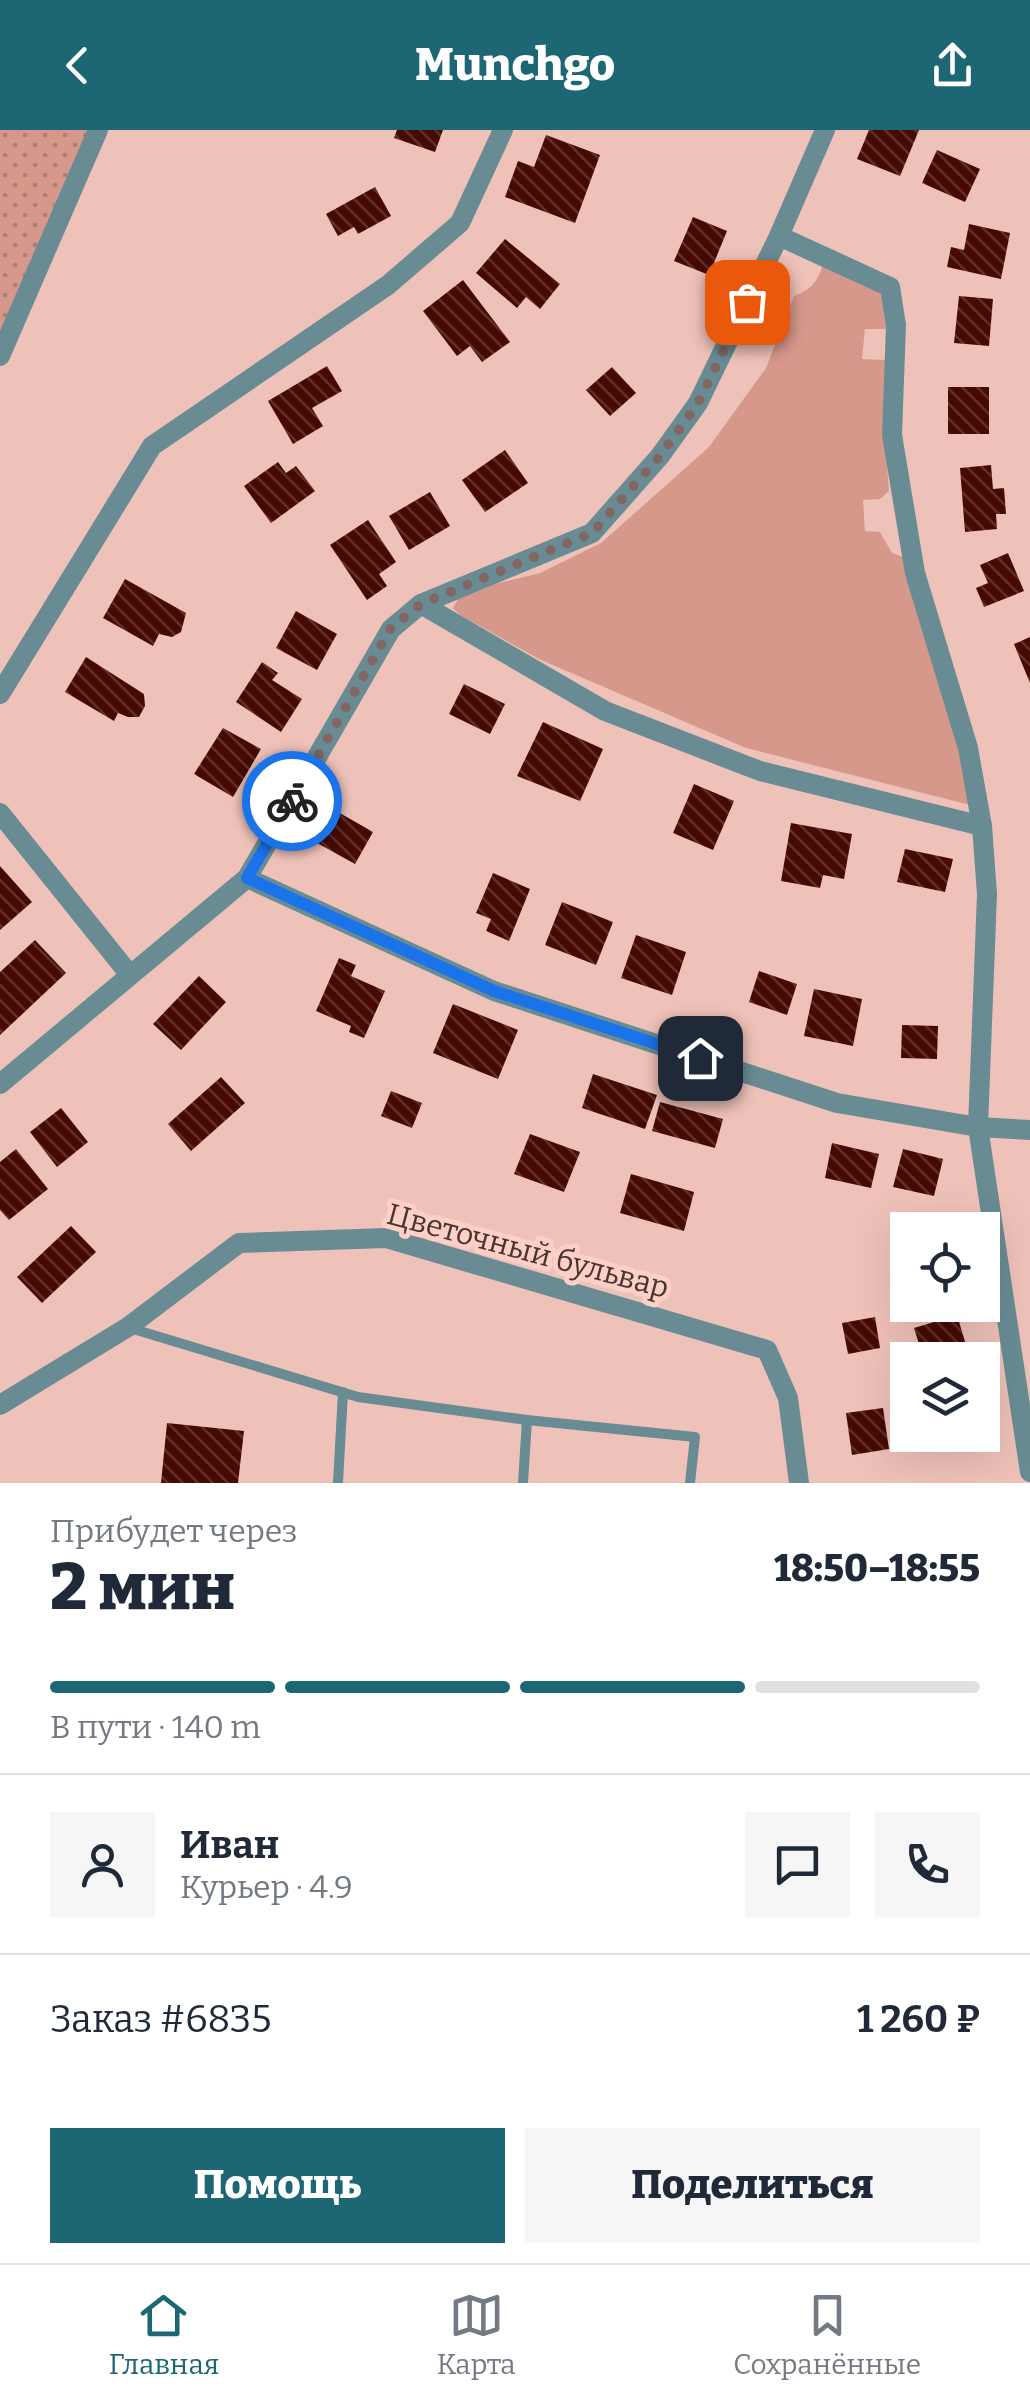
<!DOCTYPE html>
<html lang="ru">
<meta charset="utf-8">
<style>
:root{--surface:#fff;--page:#f6f6f7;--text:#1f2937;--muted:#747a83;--line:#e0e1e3;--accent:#1d6673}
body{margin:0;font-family:Bitter,serif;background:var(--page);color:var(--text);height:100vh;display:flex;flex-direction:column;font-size:38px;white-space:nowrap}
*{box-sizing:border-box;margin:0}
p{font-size:32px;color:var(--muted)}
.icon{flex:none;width:55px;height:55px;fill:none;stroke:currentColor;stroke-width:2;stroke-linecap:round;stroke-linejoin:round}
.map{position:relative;height:1353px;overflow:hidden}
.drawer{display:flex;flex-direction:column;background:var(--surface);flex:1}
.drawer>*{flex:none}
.tools{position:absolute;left:890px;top:1082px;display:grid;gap:20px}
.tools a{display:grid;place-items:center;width:110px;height:110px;border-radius:0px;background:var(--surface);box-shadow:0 10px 40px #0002;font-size:50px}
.pin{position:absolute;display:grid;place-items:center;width:85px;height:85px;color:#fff;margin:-42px;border-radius:20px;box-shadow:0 5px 15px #0006}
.courier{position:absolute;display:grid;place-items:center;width:100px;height:100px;margin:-50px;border:8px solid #1a73e8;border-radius:50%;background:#fff;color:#222;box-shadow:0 2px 12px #0007}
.head em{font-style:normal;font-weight:800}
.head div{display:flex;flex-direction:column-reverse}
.head{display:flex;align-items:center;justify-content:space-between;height:170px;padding:0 50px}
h1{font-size:65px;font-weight:800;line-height:75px}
.bar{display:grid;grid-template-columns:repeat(4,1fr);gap:15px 10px;align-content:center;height:120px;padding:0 50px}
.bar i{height:12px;border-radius:8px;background:var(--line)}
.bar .selected{background:var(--accent)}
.bar p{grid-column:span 4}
.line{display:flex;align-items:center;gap:25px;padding:0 50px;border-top:2px solid var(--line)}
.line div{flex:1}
.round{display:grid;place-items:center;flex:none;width:105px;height:105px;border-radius:0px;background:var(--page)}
.cta{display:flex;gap:20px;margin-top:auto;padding:20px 50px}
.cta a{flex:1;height:115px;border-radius:0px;background:var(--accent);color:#fff;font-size:40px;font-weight:800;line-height:115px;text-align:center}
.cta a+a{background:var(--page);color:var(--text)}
header{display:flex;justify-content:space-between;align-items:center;height:130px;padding:0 50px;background:var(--accent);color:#fff;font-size:45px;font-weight:800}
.tabs{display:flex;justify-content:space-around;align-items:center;height:140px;border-top:2px solid var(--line);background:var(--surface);font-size:28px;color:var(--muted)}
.tabs a{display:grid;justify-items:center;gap:5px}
.tabs .selected{color:var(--accent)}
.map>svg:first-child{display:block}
.grass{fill:url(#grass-dots)}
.park{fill:#d7988c}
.building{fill:url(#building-back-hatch)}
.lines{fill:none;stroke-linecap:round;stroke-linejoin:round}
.lane{stroke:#698c94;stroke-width:10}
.street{stroke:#698c94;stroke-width:20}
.done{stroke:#826661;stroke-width:10;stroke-dasharray:0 18}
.route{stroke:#1a73e8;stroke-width:12}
.labels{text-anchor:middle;stroke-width:10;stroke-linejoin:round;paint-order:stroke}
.street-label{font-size:30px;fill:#473531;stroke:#fdcfc6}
</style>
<header><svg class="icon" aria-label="back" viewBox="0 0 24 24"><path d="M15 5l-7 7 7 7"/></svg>Munchgo<svg class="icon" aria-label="share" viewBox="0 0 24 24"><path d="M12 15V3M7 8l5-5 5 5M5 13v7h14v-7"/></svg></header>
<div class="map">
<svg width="1030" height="1353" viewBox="0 0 1030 1353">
<defs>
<pattern id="grass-dots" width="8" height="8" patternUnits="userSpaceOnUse" patternTransform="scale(2.5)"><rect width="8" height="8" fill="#d7988c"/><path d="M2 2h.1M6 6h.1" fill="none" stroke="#b07d73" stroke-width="1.8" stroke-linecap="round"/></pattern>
<pattern id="building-back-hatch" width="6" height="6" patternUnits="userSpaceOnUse" patternTransform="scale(2.5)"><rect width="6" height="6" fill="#460a03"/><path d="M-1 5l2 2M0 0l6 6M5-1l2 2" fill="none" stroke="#602f29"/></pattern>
</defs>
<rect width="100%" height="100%" fill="#efc2b9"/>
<path class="grass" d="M0,0H88L0,204Z"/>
<path class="park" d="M823,135L876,157L888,174L890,199H865L862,229L888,230L884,297L889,361L880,369L863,370L865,401L880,402L892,423L908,429L966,635L970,675L746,618L541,530L460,485L453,478L458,469L482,457L540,443L601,413L709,317L766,238L794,166C811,160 817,152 823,135Z"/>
<g class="building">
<path d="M397,0H443L435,22L394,8Z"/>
<path d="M869,0H919L900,46L857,29Z"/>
<path d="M546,5L600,25L575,93L505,67L518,31L534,37Z"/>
<path d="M937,20L980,39L965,72L922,53Z"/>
<path d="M375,57L391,86L358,104L354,97L338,106L326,84Z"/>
<path d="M693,87L727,101L709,145L674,131Z"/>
<path d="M969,94L1010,103L1001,149L947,137L951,117L964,120Z"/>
<path d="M505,109L560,154L540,179L526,167L517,178L476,143Z"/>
<path d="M463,150L510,212L482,232L470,216L457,226L423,181Z"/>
<path d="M959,166L993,169L989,216L954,213Z"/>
<path d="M327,236L342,261L312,278L323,296L293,314L268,271Z"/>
<path d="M612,237L636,263L610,286L586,260Z"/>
<rect x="948" y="257" width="41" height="47"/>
<path d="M505,320L528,353L485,382L462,350Z"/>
<path d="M278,332L286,343L296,336L315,361L271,393L244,356Z"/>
<path d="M991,335L993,359L1004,358L1006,384H996L997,399L965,402L960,338Z"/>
<path d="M430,362L450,396L409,420L389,386Z"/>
<path d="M368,390L396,432L379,444L387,456L367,470L330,415Z"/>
<path d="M1008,423L1024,461L984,477L976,458L988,453L980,435Z"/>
<path d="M125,449L186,483L181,502L172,507L159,504L153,516L103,488Z"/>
<path d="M296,481L337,504L317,540L276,518Z"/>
<path d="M1030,507V553L1014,514Z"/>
<path d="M86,527L144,564L145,576L139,587H128L118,583L114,591L65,562Z"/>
<path d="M262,532L278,543L272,550L302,569L281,602L236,572Z"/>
<path d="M464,554L505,574L490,604L449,584Z"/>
<path d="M543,592L603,619L580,671L517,646Z"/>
<path d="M223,598L261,619L233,667L194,644Z"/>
<path d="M694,654L734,671L713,720L673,703Z"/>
<path d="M317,670L373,702L355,734L299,703Z"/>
<path d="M791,693L852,704L844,749L823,745L820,758L781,751Z"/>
<path d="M905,719L953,729L945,762L897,752Z"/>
<path d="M0,736L32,772L0,800Z"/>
<path d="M493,743L530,759L509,811L486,801L491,789L476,783Z"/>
<path d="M562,772L613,792L596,835L545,815Z"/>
<path d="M636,805L686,822L672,865L621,848Z"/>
<path d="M35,810L66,843L0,905V842Z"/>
<path d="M339,828L356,835L351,846L385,861L364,908L349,902L351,896L316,881Z"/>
<path d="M759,841L797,854L787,885L749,872Z"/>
<path d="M199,846L226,872L181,920L153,894Z"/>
<path d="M814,859L862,869L853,916L804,906Z"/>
<path d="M453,874L518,900L498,949L433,923Z"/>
<path d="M902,895L938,896L937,929L901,928Z"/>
<path d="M593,944L657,965L645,999L582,978Z"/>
<path d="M221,947L245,973L191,1021L168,994Z"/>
<path d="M391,961L422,973L412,998L381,986Z"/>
<path d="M660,972L723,989L715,1018L652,1001Z"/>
<path d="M61,978L88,1012L57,1037L30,1002Z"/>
<path d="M530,1004L580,1022L564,1062L514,1044Z"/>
<path d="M832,1013L879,1024L871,1058L825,1048Z"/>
<path d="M16,1019L48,1059L9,1090L0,1080V1032Z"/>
<path d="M903,1019L943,1029L934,1066L893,1057Z"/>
<path d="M631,1044L694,1062L684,1101L620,1083Z"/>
<path d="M71,1096L96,1122L42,1173L17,1147Z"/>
<path d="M957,1185L969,1225L955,1230H924L914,1198Z"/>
<path d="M875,1187L880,1218L848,1224L842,1193Z"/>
<path d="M883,1278L889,1319L852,1325L846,1283Z"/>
<path d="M167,1293L244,1301L238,1353H161Z"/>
</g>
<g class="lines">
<g class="lane">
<path d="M130,1198L358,1267L527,1290L695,1307L690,1353"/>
<path d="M338,1353L343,1262"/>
<path d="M523,1353L527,1290"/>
</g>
<g class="street">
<path d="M779,106L890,157L896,195L892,305L915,443L968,618L982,696L987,764L978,997L1030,1342"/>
<path d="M0,226L98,0"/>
<path d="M421,474L605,581L760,641L982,696"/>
<path d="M0,564L152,316L388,155L460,93L503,0"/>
<path d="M0,683L130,845"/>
<path d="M247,748L494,861L837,973L978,997L1030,1000"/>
<path d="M0,954L247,748L391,499L421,474L592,403L660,326L698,273L779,106L825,0"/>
<path d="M0,1275L128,1197L239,1113L386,1108L767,1220L788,1268L799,1353"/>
</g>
</g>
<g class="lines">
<path class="done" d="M292,671L391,498L421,474L592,403L660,326L698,273L747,172"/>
<path class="route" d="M292,671L247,748L494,861L700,928"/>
</g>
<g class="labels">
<g class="street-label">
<text transform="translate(528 1121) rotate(15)" y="10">Цветочный бульвар</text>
</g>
</g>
</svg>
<div class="tools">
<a><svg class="icon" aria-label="locate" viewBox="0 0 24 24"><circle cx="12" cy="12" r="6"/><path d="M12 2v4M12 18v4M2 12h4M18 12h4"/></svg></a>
<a><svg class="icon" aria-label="layers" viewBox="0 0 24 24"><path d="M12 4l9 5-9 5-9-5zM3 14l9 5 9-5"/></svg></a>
</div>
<div class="pin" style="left:747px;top:172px;background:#ea580c"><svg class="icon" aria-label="bag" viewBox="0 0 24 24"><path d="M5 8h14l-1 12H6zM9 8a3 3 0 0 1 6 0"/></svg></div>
<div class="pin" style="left:700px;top:928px;background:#1f2937"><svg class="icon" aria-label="home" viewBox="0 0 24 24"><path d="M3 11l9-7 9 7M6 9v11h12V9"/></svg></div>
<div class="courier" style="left:292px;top:671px"><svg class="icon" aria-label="bike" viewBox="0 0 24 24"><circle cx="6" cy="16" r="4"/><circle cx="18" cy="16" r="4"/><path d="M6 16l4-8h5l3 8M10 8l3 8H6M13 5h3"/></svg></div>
</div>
<section class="drawer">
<div class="head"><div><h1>2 мин</h1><p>Прибудет через</p></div><em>18:50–18:55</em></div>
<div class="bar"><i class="selected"></i><i class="selected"></i><i class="selected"></i><i></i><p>В пути · 140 m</p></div>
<div class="line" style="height:180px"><a class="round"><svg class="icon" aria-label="person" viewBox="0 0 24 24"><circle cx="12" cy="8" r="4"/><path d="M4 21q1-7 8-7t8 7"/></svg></a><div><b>Иван</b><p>Курьер · 4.9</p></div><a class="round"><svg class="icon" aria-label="chat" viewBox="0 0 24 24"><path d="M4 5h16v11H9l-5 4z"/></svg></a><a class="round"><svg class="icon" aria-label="phone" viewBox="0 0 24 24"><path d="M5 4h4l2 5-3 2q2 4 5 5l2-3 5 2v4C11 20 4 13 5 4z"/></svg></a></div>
<div class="line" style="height:130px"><div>Заказ #6835</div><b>1 260 ₽</b></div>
<div class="cta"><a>Помощь</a><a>Поделиться</a></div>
</section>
<nav class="tabs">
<a class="selected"><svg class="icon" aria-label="home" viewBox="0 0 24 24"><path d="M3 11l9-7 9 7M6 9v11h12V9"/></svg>Главная</a>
<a><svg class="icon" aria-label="map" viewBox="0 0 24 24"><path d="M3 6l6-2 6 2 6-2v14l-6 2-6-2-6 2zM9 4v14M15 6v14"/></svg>Карта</a>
<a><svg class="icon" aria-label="saved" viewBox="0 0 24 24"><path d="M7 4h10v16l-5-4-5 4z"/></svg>Сохранённые</a>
</nav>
